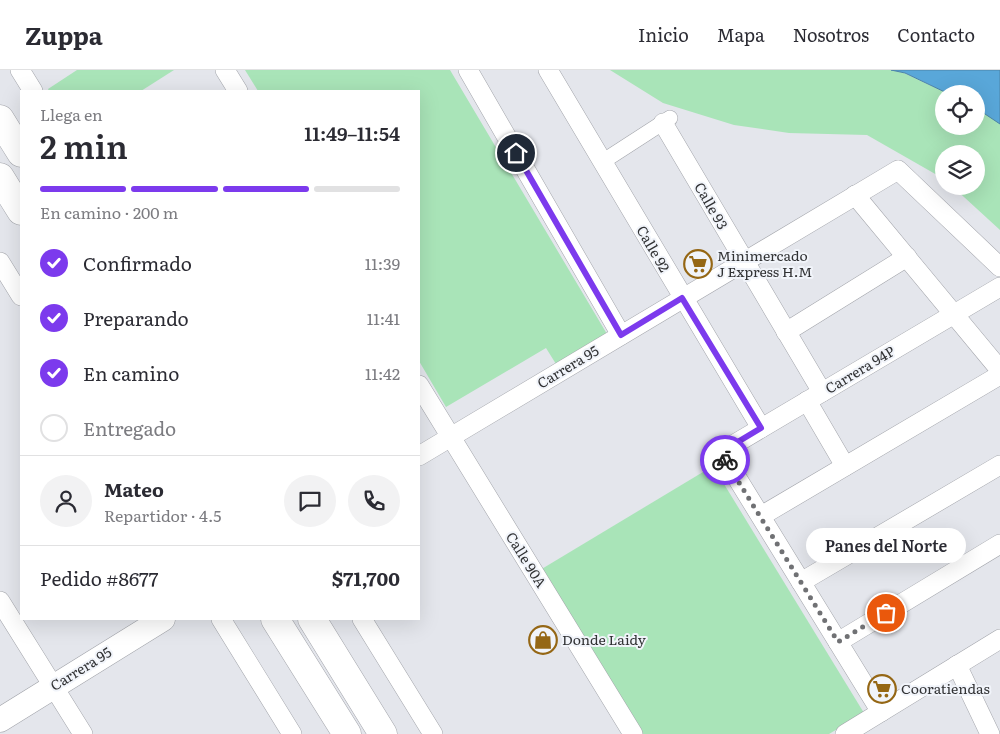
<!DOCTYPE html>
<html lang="es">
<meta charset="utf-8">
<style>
:root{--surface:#fff;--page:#f2f2f3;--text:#2b2b33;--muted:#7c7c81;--line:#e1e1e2;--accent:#7c3aed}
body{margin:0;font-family:Literata,serif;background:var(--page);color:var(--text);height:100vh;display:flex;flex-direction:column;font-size:19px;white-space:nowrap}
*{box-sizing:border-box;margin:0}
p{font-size:16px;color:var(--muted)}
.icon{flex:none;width:28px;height:28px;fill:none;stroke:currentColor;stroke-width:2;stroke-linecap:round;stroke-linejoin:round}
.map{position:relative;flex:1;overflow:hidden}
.details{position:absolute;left:20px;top:20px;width:400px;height:530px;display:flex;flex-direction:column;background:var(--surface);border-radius:0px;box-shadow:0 5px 20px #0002}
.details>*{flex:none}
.fabs{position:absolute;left:935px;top:15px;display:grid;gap:10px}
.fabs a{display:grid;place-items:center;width:50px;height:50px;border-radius:50%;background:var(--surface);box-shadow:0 5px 20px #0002;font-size:25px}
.pin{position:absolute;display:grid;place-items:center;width:42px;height:42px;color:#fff;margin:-21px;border:2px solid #fff;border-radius:50%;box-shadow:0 1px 5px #0007}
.courier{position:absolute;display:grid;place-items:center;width:50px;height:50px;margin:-25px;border:4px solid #7c3aed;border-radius:50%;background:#fff;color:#222;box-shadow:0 1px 6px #0007}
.bubble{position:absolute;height:35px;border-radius:18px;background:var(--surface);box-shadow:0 5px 20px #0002;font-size:16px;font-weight:600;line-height:35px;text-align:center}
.headline em{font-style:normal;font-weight:600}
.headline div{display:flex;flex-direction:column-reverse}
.headline{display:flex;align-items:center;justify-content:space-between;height:85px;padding:0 20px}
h1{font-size:32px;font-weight:600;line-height:38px}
.bar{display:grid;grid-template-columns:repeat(4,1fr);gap:8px 5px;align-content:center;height:60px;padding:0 20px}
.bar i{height:6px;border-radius:4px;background:var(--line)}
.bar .on{background:var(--accent)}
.bar p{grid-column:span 4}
.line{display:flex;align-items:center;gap:12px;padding:0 20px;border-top:1px solid var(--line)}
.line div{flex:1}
.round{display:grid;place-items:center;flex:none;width:52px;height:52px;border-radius:26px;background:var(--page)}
ol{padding:0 20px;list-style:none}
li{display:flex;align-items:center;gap:15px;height:55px}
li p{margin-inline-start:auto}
li .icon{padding:5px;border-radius:50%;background:var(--accent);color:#fff;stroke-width:4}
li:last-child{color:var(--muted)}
li i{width:28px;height:28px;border:2px solid var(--line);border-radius:50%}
header{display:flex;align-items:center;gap:30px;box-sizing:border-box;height:70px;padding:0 25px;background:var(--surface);border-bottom:1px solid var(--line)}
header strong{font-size:24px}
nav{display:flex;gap:28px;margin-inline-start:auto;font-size:18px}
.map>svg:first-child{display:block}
.green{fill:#a9e4b8}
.water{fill:#59a7d9;stroke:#4d84a8}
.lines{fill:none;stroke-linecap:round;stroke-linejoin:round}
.pedestrian-casing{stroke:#a3a5ab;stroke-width:16}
.minor-casing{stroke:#a3a5ab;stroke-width:20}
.tertiary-casing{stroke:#a3a5ab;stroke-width:25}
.secondary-casing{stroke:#a3a5ab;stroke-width:29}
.pedestrian{stroke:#fff;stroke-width:15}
.minor{stroke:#fff;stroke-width:19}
.tertiary{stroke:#fff;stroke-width:24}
.secondary{stroke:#fff;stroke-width:28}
.done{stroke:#707174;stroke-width:5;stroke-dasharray:0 9}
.route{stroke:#7c3aed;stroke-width:6}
.labels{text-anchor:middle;stroke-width:4;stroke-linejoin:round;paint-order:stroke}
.street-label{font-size:14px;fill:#313234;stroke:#f1f4fa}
.poi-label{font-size:14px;fill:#313234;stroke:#f1f4fa;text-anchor:start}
</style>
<header>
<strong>Zuppa</strong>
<nav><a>Inicio</a><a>Mapa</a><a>Nosotros</a><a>Contacto</a></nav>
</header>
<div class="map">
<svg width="1000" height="664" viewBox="0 0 1000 664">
<rect width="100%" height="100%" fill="#e4e6ec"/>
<g class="green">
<path d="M77,0H174L141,21H49L48,19Z"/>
<path d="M245,0H450L607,264L556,294L546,278L446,337L419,291V21H258Z"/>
<path d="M610,0H891L904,3L949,24H944V56H976V37L1000,52V160L952,116H976V84H944V109L867,65L789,63L734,55L663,33Z"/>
<path d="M713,396L864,643L829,664H640L540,500Z"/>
</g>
<path class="water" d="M891,0H1000V54L976,38V24H949L905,3Z"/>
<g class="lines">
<defs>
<path id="pedestrian" d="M602,92L670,48"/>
<g id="minor">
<path d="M20,0L33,21"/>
<path d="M225,0L238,21"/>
<path d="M468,0L621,265"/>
<path d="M548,0L761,358"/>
<path d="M663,53L822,322"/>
<path d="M855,125L1000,300"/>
<path d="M0,192L21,226"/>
<path d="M786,262L907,187"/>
<path d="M419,315L633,664"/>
<path d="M807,331L845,396"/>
<path d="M419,386L898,100L1000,197"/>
<path d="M761,446L1000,305"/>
<path d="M801,512L1000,395"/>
<path d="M0,531L83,664"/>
<path d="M221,549L292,664"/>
<path d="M362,549L433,664"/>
<path d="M838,572L1000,474"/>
<path d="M957,595L990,664"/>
<path d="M881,642L721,382L1000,217"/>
<path d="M845,664L1000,569"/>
</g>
<path id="tertiary" d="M0,650L163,549"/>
<g id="secondary">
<path d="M0,49L21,83"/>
<path d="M0,107L21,141"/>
<path d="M275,549L347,664"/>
<path d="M312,549L383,664"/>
</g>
</defs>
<use href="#pedestrian" class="pedestrian-casing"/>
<use href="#minor" class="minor-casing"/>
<use href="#tertiary" class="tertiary-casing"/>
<use href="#secondary" class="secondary-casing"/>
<use href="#pedestrian" class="pedestrian"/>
<use href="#minor" class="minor"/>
<use href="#tertiary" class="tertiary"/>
<use href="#secondary" class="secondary"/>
</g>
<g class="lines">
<path class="done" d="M725,390L838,572L886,543"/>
<path class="route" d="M516,83L621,265L682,228L761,358L721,382L725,390"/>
</g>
<defs>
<symbol id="supermarket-ring" viewBox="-11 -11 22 22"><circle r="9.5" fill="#f1f4fa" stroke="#956715" stroke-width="1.5"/><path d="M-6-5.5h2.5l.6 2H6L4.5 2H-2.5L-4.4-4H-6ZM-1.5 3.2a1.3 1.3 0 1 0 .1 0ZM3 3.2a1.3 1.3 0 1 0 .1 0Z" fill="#956715"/></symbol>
<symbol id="shop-ring" viewBox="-11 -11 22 22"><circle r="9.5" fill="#f1f4fa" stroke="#956715" stroke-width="1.5"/><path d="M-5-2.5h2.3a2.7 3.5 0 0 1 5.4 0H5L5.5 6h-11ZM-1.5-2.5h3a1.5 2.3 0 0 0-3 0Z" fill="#956715"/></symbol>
</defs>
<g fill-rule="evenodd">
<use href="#supermarket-ring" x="682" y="178" width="32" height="32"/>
<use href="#shop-ring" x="527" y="554" width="32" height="32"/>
<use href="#supermarket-ring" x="866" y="603" width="32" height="32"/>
</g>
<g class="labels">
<g class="street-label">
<text transform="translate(711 136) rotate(60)" y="5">Calle 93</text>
<text transform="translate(653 179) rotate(60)" y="5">Calle 92</text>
<text transform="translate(568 297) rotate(-31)" y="5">Carrera 95</text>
<text transform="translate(860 300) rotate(-31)" y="5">Carrera 94P</text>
<text transform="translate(526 490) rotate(58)" y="5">Calle 90A</text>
<text transform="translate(81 599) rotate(-32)" y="5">Carrera 95</text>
</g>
<g class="poi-label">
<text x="717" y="191">Minimercado<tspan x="717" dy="16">J Express H.M</tspan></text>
<text x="562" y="575">Donde Laidy</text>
<text x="901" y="624">Cooratiendas</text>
</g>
</g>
</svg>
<div class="fabs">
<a><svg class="icon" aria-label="locate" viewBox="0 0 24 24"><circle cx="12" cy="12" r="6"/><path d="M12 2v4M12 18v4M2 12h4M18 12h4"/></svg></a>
<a><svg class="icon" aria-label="layers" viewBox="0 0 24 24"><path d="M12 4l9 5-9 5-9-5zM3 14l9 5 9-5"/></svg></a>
</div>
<div class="pin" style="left:886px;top:543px;background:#ea580c"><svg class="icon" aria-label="bag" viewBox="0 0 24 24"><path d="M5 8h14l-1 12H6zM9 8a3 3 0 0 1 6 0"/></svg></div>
<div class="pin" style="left:516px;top:83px;background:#1f2937"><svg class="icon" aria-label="home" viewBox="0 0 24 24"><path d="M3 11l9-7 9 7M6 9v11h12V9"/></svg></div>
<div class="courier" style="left:725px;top:390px"><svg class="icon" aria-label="bike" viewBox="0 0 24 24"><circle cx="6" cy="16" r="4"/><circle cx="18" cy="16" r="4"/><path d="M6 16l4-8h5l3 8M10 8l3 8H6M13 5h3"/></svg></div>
<div class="bubble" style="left:806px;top:458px;width:160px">Panes del Norte</div>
<section class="details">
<div class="headline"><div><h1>2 min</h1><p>Llega en</p></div><em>11:49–11:54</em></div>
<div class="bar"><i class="on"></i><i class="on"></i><i class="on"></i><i></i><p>En camino · 200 m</p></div>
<ol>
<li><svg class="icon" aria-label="check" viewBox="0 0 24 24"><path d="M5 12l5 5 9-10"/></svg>Confirmado<p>11:39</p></li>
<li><svg class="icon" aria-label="check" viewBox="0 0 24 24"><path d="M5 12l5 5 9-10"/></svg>Preparando<p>11:41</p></li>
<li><svg class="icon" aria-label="check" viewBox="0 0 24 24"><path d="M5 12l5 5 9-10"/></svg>En camino<p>11:42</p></li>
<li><i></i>Entregado</li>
</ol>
<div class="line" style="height:90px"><a class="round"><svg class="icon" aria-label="person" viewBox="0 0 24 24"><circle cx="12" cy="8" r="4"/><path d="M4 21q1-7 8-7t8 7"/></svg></a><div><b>Mateo</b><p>Repartidor · 4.5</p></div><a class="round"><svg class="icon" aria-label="chat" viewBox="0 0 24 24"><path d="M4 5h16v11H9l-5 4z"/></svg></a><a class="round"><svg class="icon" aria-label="phone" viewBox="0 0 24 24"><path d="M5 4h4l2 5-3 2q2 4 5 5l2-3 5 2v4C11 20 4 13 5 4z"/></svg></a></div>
<div class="line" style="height:65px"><div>Pedido #8677</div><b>$71,700</b></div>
</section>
</div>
